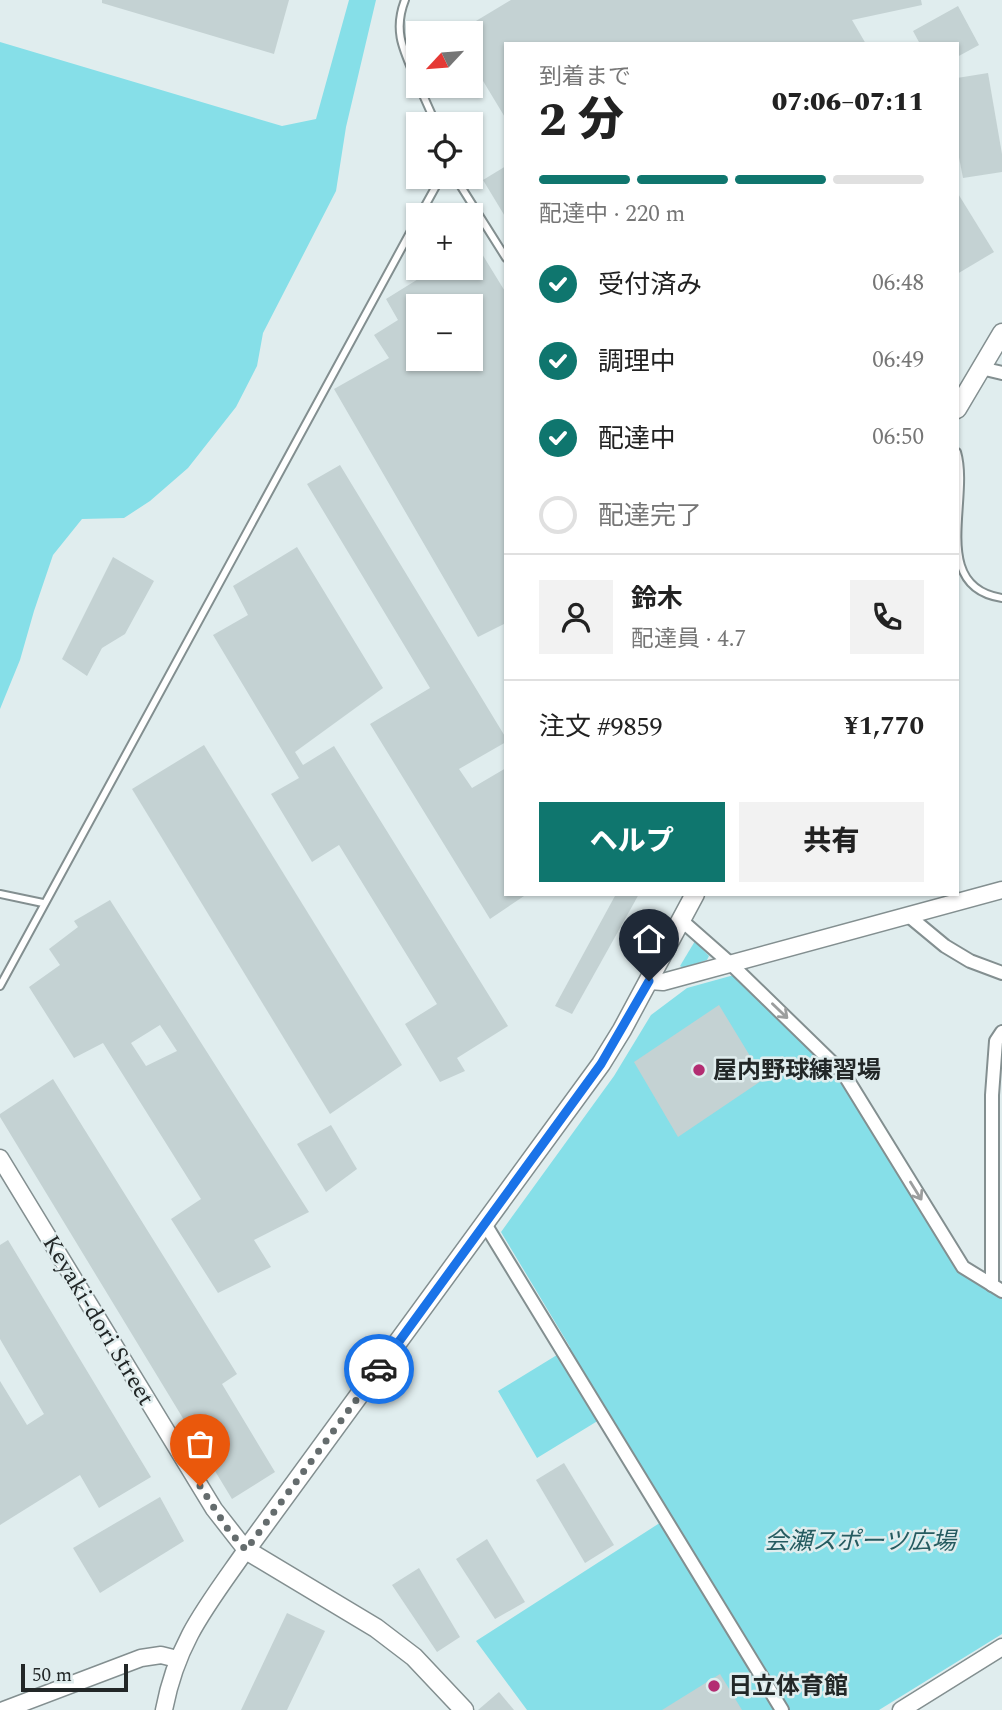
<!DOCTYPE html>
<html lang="ja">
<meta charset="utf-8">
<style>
:root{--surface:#fff;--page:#f2f2f2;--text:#222;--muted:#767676;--line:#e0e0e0;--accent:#0f766e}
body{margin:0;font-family:Spectral,"Noto Sans JP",serif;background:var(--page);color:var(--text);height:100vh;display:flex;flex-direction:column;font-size:26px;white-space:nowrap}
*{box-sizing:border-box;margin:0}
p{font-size:23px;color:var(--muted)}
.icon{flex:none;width:38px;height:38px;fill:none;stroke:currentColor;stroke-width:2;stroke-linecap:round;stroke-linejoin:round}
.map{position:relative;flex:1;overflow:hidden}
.panel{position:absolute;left:504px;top:42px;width:455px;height:854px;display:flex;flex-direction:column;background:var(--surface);border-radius:0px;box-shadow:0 2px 5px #0004}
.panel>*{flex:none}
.needle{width:46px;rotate:244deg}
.fabs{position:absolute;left:406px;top:21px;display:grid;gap:14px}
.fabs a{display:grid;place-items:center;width:77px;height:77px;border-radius:0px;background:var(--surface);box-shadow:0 2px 5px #0004;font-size:35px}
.scale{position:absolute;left:21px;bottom:18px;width:107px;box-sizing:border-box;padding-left:7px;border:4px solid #222727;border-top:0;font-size:19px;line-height:24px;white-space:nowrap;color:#222727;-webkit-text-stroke:5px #e0edee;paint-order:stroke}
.pin{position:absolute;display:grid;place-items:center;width:60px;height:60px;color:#fff;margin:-72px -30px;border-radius:50% 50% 50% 0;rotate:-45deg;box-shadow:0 0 7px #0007}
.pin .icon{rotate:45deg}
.courier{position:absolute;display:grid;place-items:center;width:70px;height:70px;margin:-35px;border:5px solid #1a73e8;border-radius:50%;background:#fff;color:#222;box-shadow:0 2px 9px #0007}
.summary em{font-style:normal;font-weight:800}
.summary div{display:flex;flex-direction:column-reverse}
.summary{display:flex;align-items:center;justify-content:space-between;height:119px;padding:0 35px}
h1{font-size:46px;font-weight:800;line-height:52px}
.bar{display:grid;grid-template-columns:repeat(4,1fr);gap:10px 7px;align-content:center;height:84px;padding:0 35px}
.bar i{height:9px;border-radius:5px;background:var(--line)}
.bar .on{background:var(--accent)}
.bar p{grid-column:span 4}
.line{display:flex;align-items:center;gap:18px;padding:0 35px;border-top:2px solid var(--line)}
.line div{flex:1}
.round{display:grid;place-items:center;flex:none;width:74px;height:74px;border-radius:0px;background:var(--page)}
ol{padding:0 35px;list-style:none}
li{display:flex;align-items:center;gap:21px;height:77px}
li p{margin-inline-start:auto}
li .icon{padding:7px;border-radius:50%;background:var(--accent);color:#fff;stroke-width:4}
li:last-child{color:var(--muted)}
li i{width:38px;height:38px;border:4px solid var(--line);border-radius:50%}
.primary-button{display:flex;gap:14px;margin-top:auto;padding:14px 35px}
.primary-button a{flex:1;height:80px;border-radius:0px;background:var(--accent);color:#fff;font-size:28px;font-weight:800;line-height:80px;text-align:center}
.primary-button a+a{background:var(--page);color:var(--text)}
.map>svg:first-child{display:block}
.green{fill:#86dfe8}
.building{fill:#c4d2d3;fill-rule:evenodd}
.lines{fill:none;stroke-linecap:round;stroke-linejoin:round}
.service-casing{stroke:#838f90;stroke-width:10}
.minor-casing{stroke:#838f90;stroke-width:16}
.tertiary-casing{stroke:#838f90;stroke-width:19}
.secondary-casing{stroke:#838f90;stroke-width:21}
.service{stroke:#fff;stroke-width:6}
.minor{stroke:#fff;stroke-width:12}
.tertiary{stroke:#fff;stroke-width:16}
.secondary{stroke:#fff;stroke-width:18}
.oneway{stroke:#9c9e9e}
.done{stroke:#646c6d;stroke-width:7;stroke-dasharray:0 12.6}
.route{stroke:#1a73e8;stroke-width:9}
.poi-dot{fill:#b32d72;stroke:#e0edee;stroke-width:2.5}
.labels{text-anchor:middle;stroke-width:5;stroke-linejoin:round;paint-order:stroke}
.poi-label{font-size:24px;font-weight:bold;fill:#222727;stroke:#e0edee;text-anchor:start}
.street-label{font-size:24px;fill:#222727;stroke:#e0edee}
.park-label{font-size:24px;font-style:italic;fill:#255b60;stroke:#e0edee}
</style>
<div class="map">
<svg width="1002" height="1710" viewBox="0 0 1002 1710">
<rect width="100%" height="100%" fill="#e0edee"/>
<g class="green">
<path d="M349,0H376L346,127L336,191L263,333L257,366L236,407L188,468L150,501L124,518L82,519L53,555L34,611L20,660L0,709V42L282,126L316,119Z"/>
<path d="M695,941L709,956L707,960L683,968L680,966Z"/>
<path d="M734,975L841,1079L958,1271L1002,1299V1634L879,1710H527L476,1641L669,1517L609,1414L537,1458L498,1391L570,1347L501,1232L614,1076L651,1015L687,988Z"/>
</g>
<g class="building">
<path d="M102,0H289L274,54L102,3Z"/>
<path d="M511,0H921L922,5L852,20L866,44H506V119L471,61V33H456Z"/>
<path d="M958,6L979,45L957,57V44H920L913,31Z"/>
<path d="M988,73L1002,154V172L963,178L957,147V78Z"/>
<path d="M506,166V218L483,180Z"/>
<path d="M957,192L994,252L957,274Z"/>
<path d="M471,236L506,293V623L478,637L334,389L389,358L374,335L398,320L386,299L436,268H471ZM418,306H471V359H418Z"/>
<path d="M340,465L506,738V742L459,769L472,788L506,768V894H527L490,919L370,724L430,688L307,484Z"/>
<path d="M297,547L383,688L295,752L303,765L334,746L508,1026L457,1058L465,1071L440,1082L405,1024L437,1004L339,845L312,862L271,794L299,778L213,635L248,615L233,586Z"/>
<path d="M113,557L154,581L125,634L102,648L87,676L62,659Z"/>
<path d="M204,745L402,1065L330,1114L132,789Z"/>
<path d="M616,894H639L572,1014L555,1006Z"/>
<path d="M110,900L309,1212L254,1240L271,1267L218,1293L171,1219L201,1199L103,1043L74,1058L29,987L60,965L49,949L78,927L74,921ZM160,1025L177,1051L146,1066L131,1043Z"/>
<path d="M719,1005L764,1079L678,1137L634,1062Z"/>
<path d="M53,1079L237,1374L222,1384L275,1472L232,1499L0,1117V1114Z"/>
<path d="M331,1125L357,1169L326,1192L297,1144Z"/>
<path d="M8,1240L151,1477L99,1508L80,1475L0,1525V1381L27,1425L44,1414L0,1339V1245Z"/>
<path d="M564,1463L614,1545L585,1563L536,1480Z"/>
<path d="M160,1497L184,1541L100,1593L73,1548Z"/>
<path d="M487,1539L525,1602L495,1619L456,1559Z"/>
<path d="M419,1568L460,1637L437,1652L392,1585Z"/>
<path d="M287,1613L325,1631L287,1710H241Z"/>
<path d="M720,1674L742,1710H662Z"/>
<path d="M499,1692L514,1710H478Z"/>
</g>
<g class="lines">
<defs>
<g id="service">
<path d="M405,0C392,33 405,53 418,84"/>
<path d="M419,86L436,124"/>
<path d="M455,177L506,258"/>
<path d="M420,215L441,177"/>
<path d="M957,452C971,499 929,587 1002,598"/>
<path d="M0,894L43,903"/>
<path d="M0,986L418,218"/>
</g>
<g id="minor">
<path d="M981,368L1002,373"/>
<path d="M910,917L945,946L970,961L1002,973"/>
<path d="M681,920L731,964L844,1074L963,1267L1002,1291"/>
<path d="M485,1224L782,1710"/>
<path d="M992,1285V1095L996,1041L1002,1032"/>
</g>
<g id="tertiary">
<path d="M649,981L663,982L1002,890"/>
<path d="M0,1158L214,1509L246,1550C207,1606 177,1641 164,1710"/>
<path d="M4,1710L141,1658L161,1655L177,1659"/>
<path d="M901,1710L1002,1647"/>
</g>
<g id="secondary">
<path d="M957,409L1002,333"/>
<path d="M464,1710L414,1657L376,1628L246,1550L601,1064L622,1030L695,894"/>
</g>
</defs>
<use href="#service" class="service-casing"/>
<use href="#minor" class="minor-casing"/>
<use href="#tertiary" class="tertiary-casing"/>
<use href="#secondary" class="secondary-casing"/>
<use href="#service" class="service"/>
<use href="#minor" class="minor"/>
<use href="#tertiary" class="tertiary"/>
<use href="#secondary" class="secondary"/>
</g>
<defs><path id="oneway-shaft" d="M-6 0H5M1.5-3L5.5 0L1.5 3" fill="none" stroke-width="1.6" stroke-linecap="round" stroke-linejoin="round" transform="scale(1.75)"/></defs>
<g class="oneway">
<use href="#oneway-shaft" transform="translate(780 1011) rotate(44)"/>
<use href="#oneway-shaft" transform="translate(916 1191) rotate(58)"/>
</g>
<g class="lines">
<path class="done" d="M200,1486L229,1531L246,1550L379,1369"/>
<path class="route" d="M379,1369L601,1064L649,981"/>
</g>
<g class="poi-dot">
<circle cx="699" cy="1070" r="7"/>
<circle cx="714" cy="1686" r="7"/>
</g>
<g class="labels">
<g class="poi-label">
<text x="713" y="1078">屋内野球練習場</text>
<text x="728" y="1694">日立体育館</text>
</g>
<g class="street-label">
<text transform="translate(99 1320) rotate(59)" y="8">Keyaki-dori Street</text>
</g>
<g class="park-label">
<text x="860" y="1549">会瀬スポーツ広場</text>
</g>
</g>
</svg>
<div class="fabs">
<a><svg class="needle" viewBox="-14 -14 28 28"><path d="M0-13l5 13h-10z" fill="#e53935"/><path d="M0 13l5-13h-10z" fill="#767676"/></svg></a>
<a><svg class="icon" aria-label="locate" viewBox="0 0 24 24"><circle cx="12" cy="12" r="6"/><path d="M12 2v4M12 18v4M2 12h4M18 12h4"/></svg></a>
<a>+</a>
<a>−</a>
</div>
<div class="scale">50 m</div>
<div class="pin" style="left:200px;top:1486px;background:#ea580c"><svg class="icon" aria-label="bag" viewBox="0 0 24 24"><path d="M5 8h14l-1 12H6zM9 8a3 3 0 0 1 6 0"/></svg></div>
<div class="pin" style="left:649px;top:981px;background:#1f2937"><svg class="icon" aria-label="home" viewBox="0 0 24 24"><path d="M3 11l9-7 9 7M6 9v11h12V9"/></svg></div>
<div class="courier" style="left:379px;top:1369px"><svg class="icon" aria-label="car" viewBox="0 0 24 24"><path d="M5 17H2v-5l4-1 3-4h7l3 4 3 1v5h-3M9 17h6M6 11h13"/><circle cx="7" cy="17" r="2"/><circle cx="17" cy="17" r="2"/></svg></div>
<section class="panel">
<div class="summary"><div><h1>2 分</h1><p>到着まで</p></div><em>07:06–07:11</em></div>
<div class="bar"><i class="on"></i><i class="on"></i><i class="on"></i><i></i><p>配達中 · 220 m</p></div>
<ol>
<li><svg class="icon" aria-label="check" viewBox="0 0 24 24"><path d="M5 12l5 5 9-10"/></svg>受付済み<p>06:48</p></li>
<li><svg class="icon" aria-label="check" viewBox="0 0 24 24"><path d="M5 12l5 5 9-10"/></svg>調理中<p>06:49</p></li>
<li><svg class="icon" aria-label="check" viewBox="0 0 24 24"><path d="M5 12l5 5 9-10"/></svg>配達中<p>06:50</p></li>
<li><i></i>配達完了</li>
</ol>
<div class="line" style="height:126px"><a class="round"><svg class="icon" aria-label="person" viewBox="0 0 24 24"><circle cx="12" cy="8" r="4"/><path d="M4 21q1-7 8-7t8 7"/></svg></a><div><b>鈴木</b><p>配達員 · 4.7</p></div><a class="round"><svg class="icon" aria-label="phone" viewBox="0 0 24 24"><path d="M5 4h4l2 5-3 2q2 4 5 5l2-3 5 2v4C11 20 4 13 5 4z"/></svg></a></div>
<div class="line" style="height:91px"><div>注文 #9859</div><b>¥1,770</b></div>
<div class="primary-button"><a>ヘルプ</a><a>共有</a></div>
</section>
</div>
